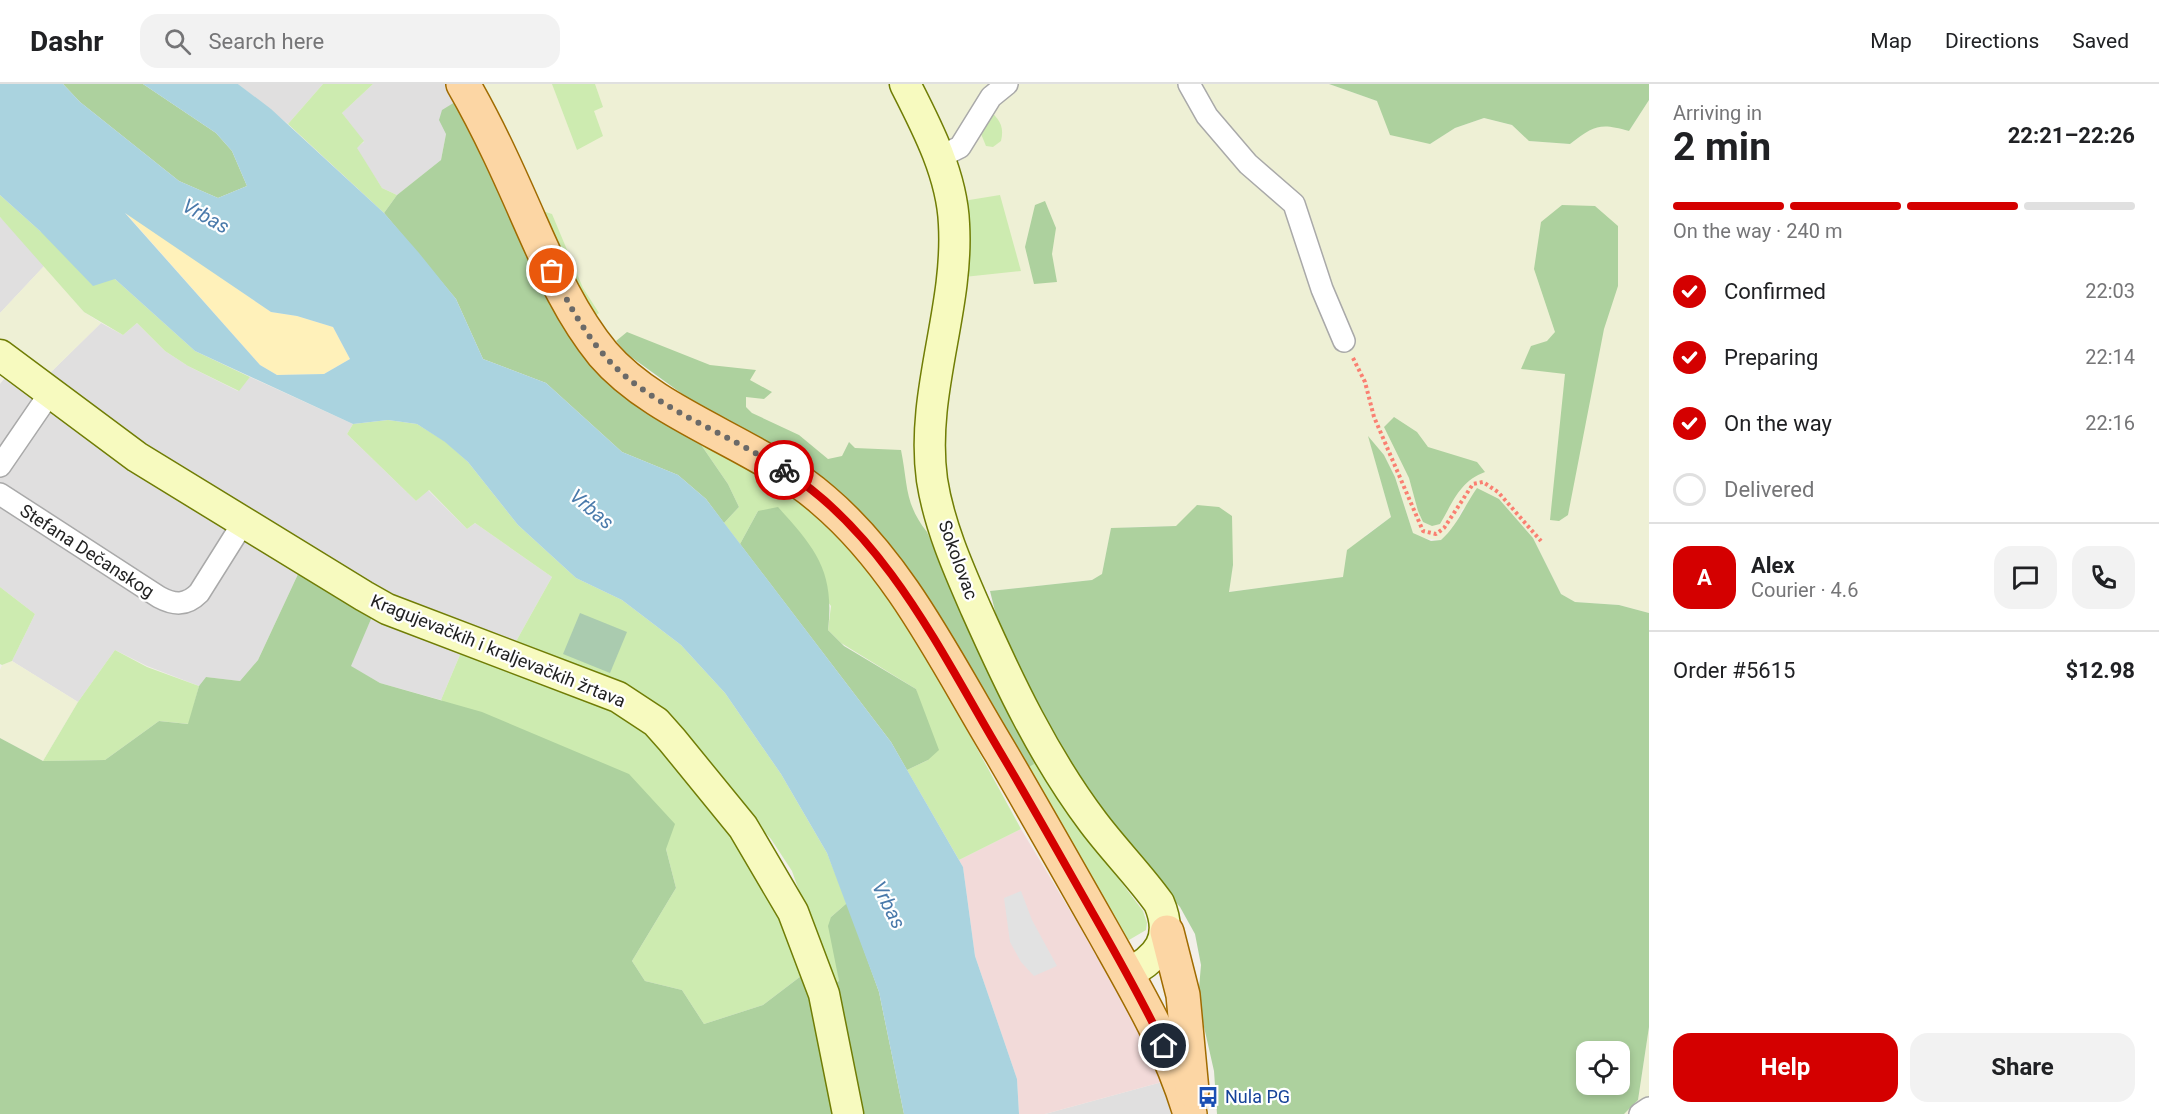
<!DOCTYPE html>
<meta charset="utf-8">
<style>
:root{--surface:#fff;--page:#f2f2f2;--text:#202124;--muted:#757577;--line:#e0e0e0;--accent:#d40000}
body{margin:0;font-family:Roboto,sans-serif;background:var(--page);color:var(--text);height:100vh;display:flex;flex-direction:column;font-size:22px;white-space:nowrap}
*{box-sizing:border-box;margin:0}
p{font-size:20px;color:var(--muted)}
.icon{flex:none;width:33px;height:33px;fill:none;stroke:currentColor;stroke-width:2;stroke-linecap:round;stroke-linejoin:round}
.map{position:relative;flex:1;overflow:hidden}
.details{display:flex;flex-direction:column;background:var(--surface);width:510px}
.details>*{flex:none}
.fabs{position:absolute;left:1576px;top:957px;display:grid;gap:12px}
.fabs a{display:grid;place-items:center;width:54px;height:54px;border-radius:12px;background:var(--surface);box-shadow:0 3px 9px #0003;font-size:30px}
.pin{position:absolute;display:grid;place-items:center;width:51px;height:51px;color:#fff;margin:-26px;border:3px solid #fff;border-radius:50%;box-shadow:0 2px 6px #0007}
.courier{position:absolute;display:grid;place-items:center;width:60px;height:60px;margin:-30px;border:4px solid #d40000;border-radius:50%;background:#fff;color:#222;box-shadow:0 2px 8px #0007}
.headline em{font-style:normal;font-weight:700}
.headline div{display:flex;flex-direction:column-reverse}
.headline{display:flex;align-items:center;justify-content:space-between;height:102px;padding:0 24px}
h1{font-size:39px;font-weight:700;line-height:45px}
.bar{display:grid;grid-template-columns:repeat(4,1fr);gap:9px 6px;align-content:center;height:72px;padding:0 24px}
.bar i{height:8px;border-radius:4px;background:var(--line)}
.bar .current{background:var(--accent)}
.bar p{grid-column:span 4}
.line{display:flex;align-items:center;gap:15px;padding:0 24px;border-top:2px solid var(--line)}
.line div{flex:1}
.round{display:grid;place-items:center;flex:none;width:63px;height:63px;border-radius:18px;background:var(--page)}
ol{padding:0 24px;list-style:none}
li{display:flex;align-items:center;gap:18px;height:66px}
li p{margin-inline-start:auto}
li .icon{padding:6px;border-radius:50%;background:var(--accent);color:#fff;stroke-width:4}
li:last-child{color:var(--muted)}
li i{width:33px;height:33px;border:3px solid var(--line);border-radius:50%}
.button{display:flex;gap:12px;margin-top:auto;padding:12px 24px}
.button a{flex:1;height:69px;border-radius:18px;background:var(--accent);color:#fff;font-size:24px;font-weight:700;line-height:69px;text-align:center}
.button a+a{background:var(--page);color:var(--text)}
header{display:flex;align-items:center;gap:36px;box-sizing:border-box;height:84px;padding:0 30px;background:var(--surface);border-bottom:2px solid var(--line)}
header strong{font-size:28px}
nav{display:flex;gap:33px;margin-inline-start:auto;font-size:21px}
.search{width:420px;height:54px;background:var(--page);display:flex;align-items:center;gap:15px;box-sizing:border-box;padding:0 21px;border-radius:18px;color:var(--muted);font-size:22px}
main{display:flex;flex:1;min-height:0}
.map>svg:first-child{display:block}
.residential{fill:#e0dfdf}
.commercial{fill:#f2dad9}
.farmland{fill:#eef0d5}
.grass{fill:#cdebb0}
.forest{fill:#add19e;fill-rule:evenodd}
.sand{fill:#fff1ba}
.cemetery{fill:#aacbaf}
.parking{fill:#e2e2e2}
.water{fill:#aad3df;fill-rule:evenodd}
.lines{fill:none;stroke-linecap:round;stroke-linejoin:round}
.street-casing{stroke:#a9a9a9;stroke-width:24}
.secondary-casing{stroke:#707d05;stroke-width:33}
.primary-casing{stroke:#a06b00;stroke-width:36}
.path{stroke:#fa8072;stroke-width:4;stroke-dasharray:3 3;stroke-linecap:butt}
.street{stroke:#fff;stroke-width:21}
.secondary{stroke:#f7fabf;stroke-width:30}
.primary{stroke:#fcd6a4;stroke-width:33}
.done{stroke:#6b6a68;stroke-width:6;stroke-dasharray:0 10.8}
.route{stroke:#d40000;stroke-width:8}
.labels{text-anchor:middle;stroke-width:4.5;stroke-linejoin:round;paint-order:stroke}
.street-label{font-size:18px;fill:#222;stroke:#fff}
.transit-label{font-size:18px;fill:#164399;stroke:#fff;text-anchor:start}
.water-label{font-size:20px;font-style:italic;fill:#4a7aab;stroke:#fff}
</style>
<header>
<strong>Dashr</strong>
<div class="search"><svg class="icon" aria-label="search" viewBox="0 0 24 24"><circle cx="10" cy="10" r="6"/><path d="M15 15l6 6"/></svg>Search here</div>
<nav><a>Map</a><a>Directions</a><a>Saved</a></nav>
</header>
<main>
<div class="map">
<svg width="1649" height="1030" viewBox="0 0 1649 1030">
<rect width="100%" height="100%" fill="#f2efe9"/>
<g class="residential">
<path d="M238,0H323L288,40Z"/>
<path d="M373,0H451L460,15L446,50L441,76L397,111L382,104L356,64L364,58L342,29Z"/>
<path d="M0,133L45,181L0,229Z"/>
<path d="M101,239L123,251L137,239L165,267L188,282L238,307L250,293L353,340L347,350L416,417L428,406L467,445L475,439L552,493L514,561L368,503L156,373L47,292Z"/>
<path d="M10,288L37,313L0,374V300Z"/>
<path d="M48,323L228,444L192,508L179,514L0,403V393Z"/>
<path d="M0,419L174,524L242,453L299,488L258,576L240,597L206,593L199,602L147,582L115,566L78,618L12,577L35,530L0,503Z"/>
<path d="M374,528L462,566L441,616L380,599L350,582Z"/>
<path d="M1162,998L1171,1030H1045Z"/>
</g>
<path class="commercial" d="M1021,745L1146,953L1162,998L1045,1030H1019L1017,995L975,872L963,783L959,776Z"/>
<g class="farmland">
<path d="M473,0H1329L1377,17L1430,60L1455,44L1484,34L1512,41L1530,57L1570,60L1586,48L1603,40L1629,47L1649,16V529L1619,521L1574,518L1561,510L1533,454L1499,415L1462,425L1453,446L1441,456L1422,454L1413,449L1395,393L1384,371L1369,354L1391,433L1366,451L1344,493L1228,508L1233,481L1176,442L1131,443L1111,445L1102,491L1092,496L990,507L870,438L627,270L603,243L573,201Z"/>
<path d="M45,181L84,228L101,239L47,292L0,256V229Z"/>
<path d="M12,577L78,618L43,677L0,654V586L2,581Z"/>
<path d="M1649,943V1030H1624L1638,1016Z"/>
</g>
<g class="grass">
<path d="M323,0H373L342,29L364,57L357,64L382,104L397,111L384,129L288,40Z"/>
<path d="M552,0H595L603,23L594,27L603,52L577,66Z"/>
<path d="M991,28C1001,37 1004,44 1001,57L993,63L986,62L979,45Z"/>
<path d="M0,111L40,147L115,195L195,267L250,293L239,307L188,282L165,267L137,239L123,251L84,228L0,133Z"/>
<path d="M1000,111L1021,187L964,193L963,117Z"/>
<path d="M536,125L552,130L583,204L599,229L595,232L573,201Z"/>
<path d="M388,336L417,340L446,358L468,378L518,441L576,494L622,516L681,561L725,609L781,690L827,769L847,819L831,833L839,897L832,900L792,787L771,755L746,728L694,659L674,640L514,561L552,493L475,439L467,445L429,406L416,417L347,350L353,340Z"/>
<path d="M695,352L800,414L858,470L921,562L1021,745L959,776L907,686L928,676L916,605L841,559L828,546L831,522L758,427L740,460L724,439L739,423L728,400Z"/>
<path d="M0,503L35,530L12,577L2,581L0,580Z"/>
<path d="M115,566L147,583L199,602L189,640L159,637L105,676L43,677L78,618Z"/>
<path d="M462,566L608,622L649,651L734,752L784,830L805,889L763,921L704,940L682,906L645,897L632,877L676,804L666,765L441,616Z"/>
<path d="M1031,670L1072,733L1143,827L1147,839L1146,846L1129,856L1121,852L1027,684Z"/>
</g>
<g class="forest">
<path d="M63,0H143L216,49L232,67L247,102L218,114L179,97L80,18Z"/>
<path d="M1329,0H1649V16L1629,47C1600,39 1595,41 1570,60L1529,57L1512,41L1484,34L1455,44L1430,60L1390,51L1377,17Z"/>
<path d="M460,15L534,182L695,352L728,400L739,423L724,439L706,415L678,391L622,368L546,299L483,275L456,215L384,129L397,111L441,76L446,50L439,36L442,26Z"/>
<path d="M1045,117L1056,144L1052,170L1057,198L1034,200L1025,163L1035,121Z"/>
<path d="M1562,121L1595,122L1618,142V202L1604,245L1568,431L1559,437L1550,436L1565,290L1521,285L1531,262L1547,257L1555,248L1534,185L1541,138Z"/>
<path d="M627,248L710,281L756,286L750,296L772,308L764,315L746,313V323L752,329L799,351L828,375L842,372L849,358L855,364L901,366C908,400 904,419 927,448L988,588L1031,670L1034,680L1027,684L905,490L710,330L627,270L616,257Z"/>
<path d="M1394,333L1417,348L1428,363L1477,378L1485,388C1460,397 1453,418 1440,440L1432,442L1423,438L1418,427L1409,394L1384,343Z"/>
<path d="M1368,352L1384,371L1395,393L1413,449L1431,457L1441,456C1457,442 1465,421 1477,404L1499,415L1533,454L1561,510L1575,518L1619,521L1649,529V943L1638,1016L1624,1030H1217L1214,987L1202,934L1199,904L1201,881L1195,850L1180,823L1122,758L1072,683L1022,596L1001,551L990,507L1092,496L1102,490L1111,444L1176,442L1197,421L1219,423L1232,432L1233,481L1229,508L1343,493L1347,466L1391,433ZM1587,968H1620V1000H1587Z"/>
<path d="M778,423C815,464 835,487 828,546L844,562L916,605L939,666L928,676L907,686L891,658L740,460L758,427Z"/>
<path d="M299,488L374,528L351,582L380,599L482,628L629,690L675,740L666,765L676,804L632,877L645,897L682,906L704,940L763,921L805,889L813,909L839,897L828,842L831,833L847,819L879,908L904,1030H0V654L43,677L105,676L159,637L188,640L199,602L206,593L240,597L258,576Z"/>
</g>
<path class="sand" d="M123,126L271,228L297,232L333,243L350,275L324,290L277,291L260,281Z"/>
<path class="cemetery" d="M580,529L627,548L610,589L563,570Z"/>
<path class="parking" d="M1021,807L1032,836L1057,882L1034,892L1021,878L1010,858L1004,814Z"/>
<path class="water" d="M0,0H63L80,18L179,97L218,114L247,102L232,67L216,49L143,0H238L271,25L384,129L419,169L456,215L483,275L546,299L622,368L678,391L706,415L891,658L963,783L975,872L1017,995L1019,1030H904L879,908L827,769L781,690L725,609L681,561L622,516L576,494L518,441L468,378L445,358L417,340L388,336L353,340L195,267L115,195L93,202L40,147L0,111ZM125,129L271,228L297,232L333,243L350,275L324,290L277,291L260,281Z"/>
<g class="lines">
<defs>
<g id="street">
<path d="M1189,0L1207,32L1248,80L1294,120L1322,205L1344,257"/>
<path d="M938,74L960,63L991,13L1007,0"/>
<path d="M0,382L50,309"/>
<path d="M0,410L159,513C174,521 186,522 199,509L243,439"/>
<path d="M1640,1030L1649,1024"/>
</g>
<g id="secondary">
<path d="M905,0C927,43 952,91 954,140C959,226 920,310 932,396C939,441 958,484 976,525C1009,599 1044,673 1093,738C1114,766 1139,791 1159,819C1174,854 1159,874 1127,890"/>
<path d="M0,271L137,373L364,512L387,525L618,613L656,638L672,656L743,743L793,828L824,910L848,1030"/>
</g>
<g id="primary">
<path d="M463,0C489,45 510,92 531,140C551,185 571,231 603,270C657,333 758,359 823,416C902,483 948,582 1001,669C1036,729 1070,789 1104,849C1137,908 1171,965 1190,1030"/>
<path d="M1167,848L1183,911L1192,1007"/>
</g>
</defs>
<use href="#street" class="street-casing"/>
<use href="#secondary" class="secondary-casing"/>
<use href="#primary" class="primary-casing"/>
<path class="path" d="M1353,274L1365,298L1374,333L1423,447L1436,450L1444,444L1473,400L1483,398L1498,408L1541,457"/>
<use href="#street" class="street"/>
<use href="#secondary" class="secondary"/>
<use href="#primary" class="primary"/>
</g>
<g class="lines">
<path class="done" d="M552,187C571,225 592,264 625,292C672,331 733,353 784,386"/>
<path class="route" d="M784,386C888,452 943,573 1005,676C1034,725 1062,775 1091,826C1116,870 1142,915 1164,962"/>
</g>
<defs>
<symbol id="bus-bare" viewBox="-9 -9 18 18"><path d="M-5-6H5V4H4V6H2V4H-2V6H-4V4H-5ZM-3.5-4V0h7V-4ZM-3.5 1.2v1.5H-2V1.2ZM2 1.2v1.5H3.5V1.2Z" fill="#1a4fb4" stroke="#fff" stroke-width="2.5" paint-order="stroke"/></symbol>
</defs>
<g fill-rule="evenodd">
<use href="#bus-bare" x="1193" y="998" width="30" height="30"/>
</g>
<g class="labels">
<g class="street-label">
<text transform="translate(87 467) rotate(33)" y="6">Stefana Dečanskog</text>
<text transform="translate(958 476) rotate(70)" y="6">Sokolovac</text>
<text transform="translate(498 567) rotate(22)" y="6">Kragujevačkih i kraljevačkih žrtava</text>
</g>
<g class="transit-label">
<text x="1225" y="1019">Nula PG</text>
</g>
<g class="water-label">
<text transform="translate(206 132) rotate(29)" y="7">Vrbas</text>
<text transform="translate(592 425) rotate(40)" y="7">Vrbas</text>
<text transform="translate(889 821) rotate(63)" y="7">Vrbas</text>
</g>
</g>
</svg>
<div class="fabs">
<a><svg class="icon" aria-label="locate" viewBox="0 0 24 24"><circle cx="12" cy="12" r="6"/><path d="M12 2v4M12 18v4M2 12h4M18 12h4"/></svg></a>
</div>
<div class="pin" style="left:552px;top:187px;background:#ea580c"><svg class="icon" aria-label="bag" viewBox="0 0 24 24"><path d="M5 8h14l-1 12H6zM9 8a3 3 0 0 1 6 0"/></svg></div>
<div class="pin" style="left:1164px;top:962px;background:#1f2937"><svg class="icon" aria-label="home" viewBox="0 0 24 24"><path d="M3 11l9-7 9 7M6 9v11h12V9"/></svg></div>
<div class="courier" style="left:784px;top:386px"><svg class="icon" aria-label="bike" viewBox="0 0 24 24"><circle cx="6" cy="16" r="4"/><circle cx="18" cy="16" r="4"/><path d="M6 16l4-8h5l3 8M10 8l3 8H6M13 5h3"/></svg></div>
</div>
<section class="details">
<div class="headline"><div><h1>2 min</h1><p>Arriving in</p></div><em>22:21–22:26</em></div>
<div class="bar"><i class="current"></i><i class="current"></i><i class="current"></i><i></i><p>On the way · 240 m</p></div>
<ol>
<li><svg class="icon" aria-label="check" viewBox="0 0 24 24"><path d="M5 12l5 5 9-10"/></svg>Confirmed<p>22:03</p></li>
<li><svg class="icon" aria-label="check" viewBox="0 0 24 24"><path d="M5 12l5 5 9-10"/></svg>Preparing<p>22:14</p></li>
<li><svg class="icon" aria-label="check" viewBox="0 0 24 24"><path d="M5 12l5 5 9-10"/></svg>On the way<p>22:16</p></li>
<li><i></i>Delivered</li>
</ol>
<div class="line" style="height:108px"><b class="round" style="background:var(--accent);color:#fff">A</b><div><b>Alex</b><p>Courier · 4.6</p></div><a class="round"><svg class="icon" aria-label="chat" viewBox="0 0 24 24"><path d="M4 5h16v11H9l-5 4z"/></svg></a><a class="round"><svg class="icon" aria-label="phone" viewBox="0 0 24 24"><path d="M5 4h4l2 5-3 2q2 4 5 5l2-3 5 2v4C11 20 4 13 5 4z"/></svg></a></div>
<div class="line" style="height:78px"><div>Order #5615</div><b>$12.98</b></div>
<div class="button"><a>Help</a><a>Share</a></div>
</section>
</main>
